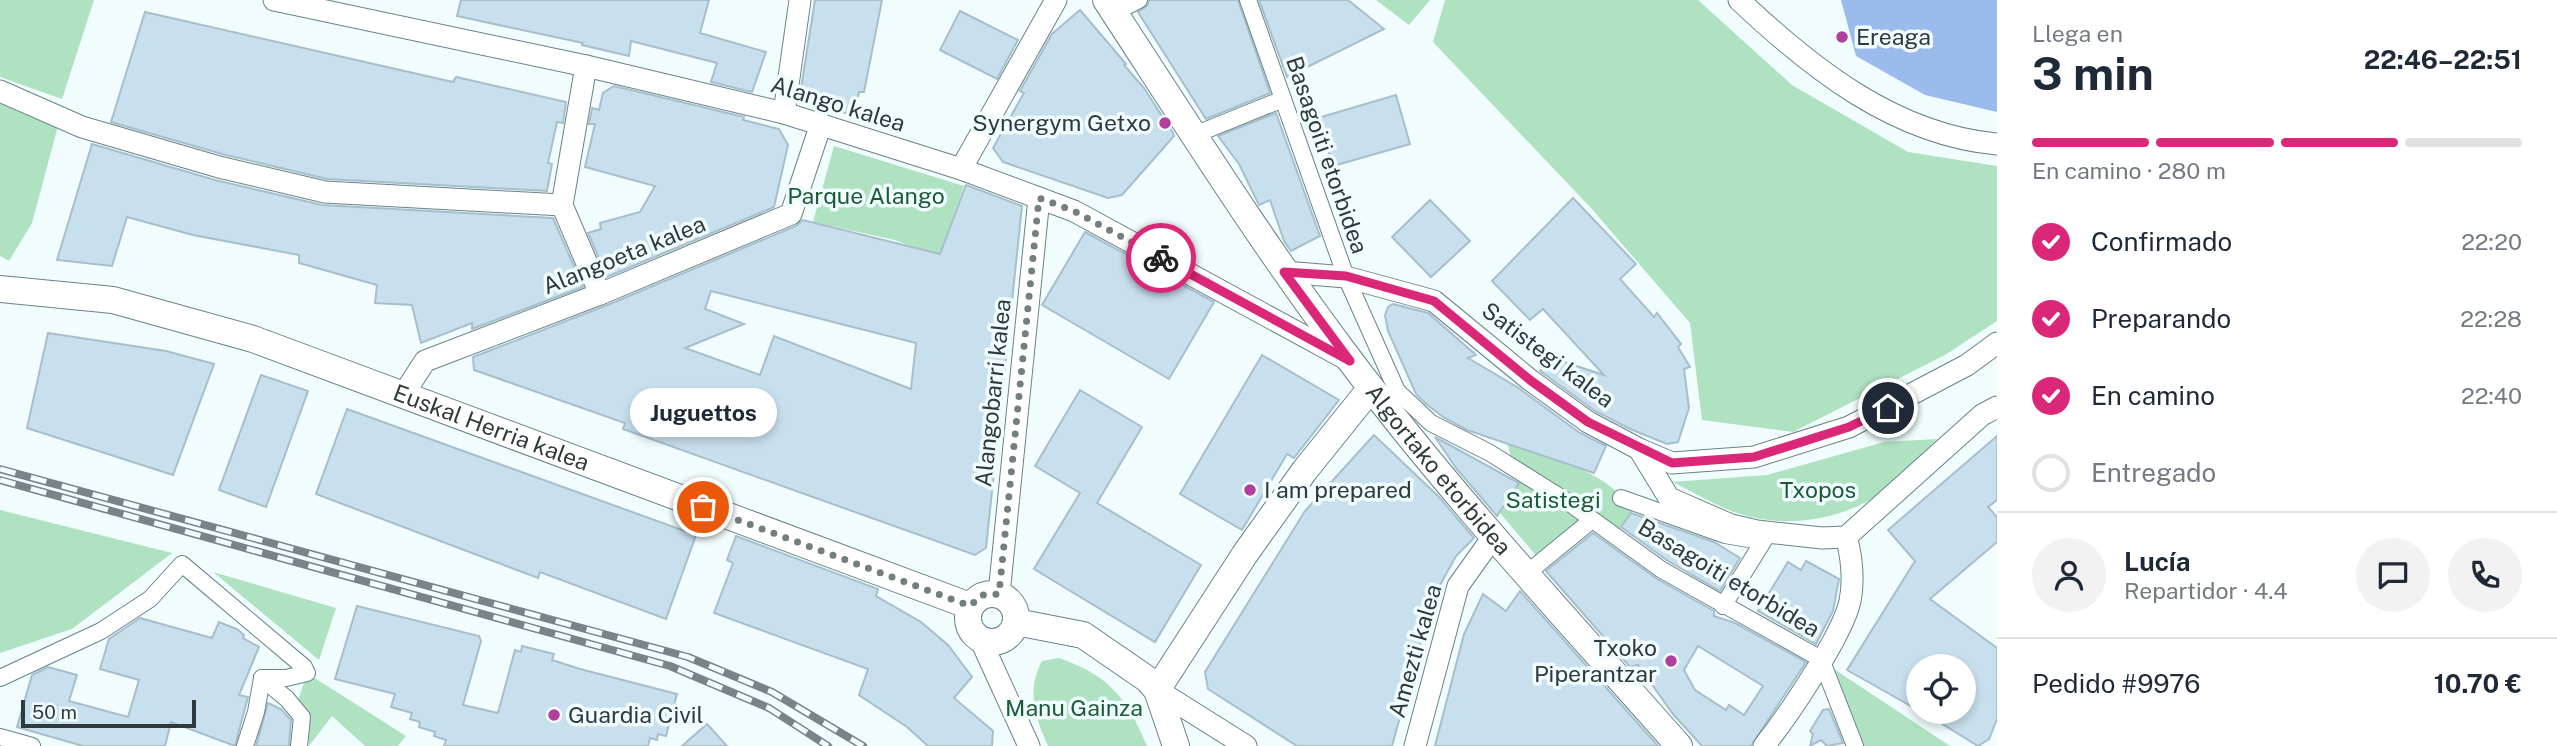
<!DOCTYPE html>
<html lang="es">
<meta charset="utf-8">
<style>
:root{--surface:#fff;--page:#f2f2f3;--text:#1f2937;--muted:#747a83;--line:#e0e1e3;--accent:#db2777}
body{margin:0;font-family:"Public Sans",sans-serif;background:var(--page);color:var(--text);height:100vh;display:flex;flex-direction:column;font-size:26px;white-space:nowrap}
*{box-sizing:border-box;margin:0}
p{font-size:23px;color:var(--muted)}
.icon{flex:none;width:38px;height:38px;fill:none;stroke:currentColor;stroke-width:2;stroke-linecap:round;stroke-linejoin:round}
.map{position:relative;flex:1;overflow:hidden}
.drawer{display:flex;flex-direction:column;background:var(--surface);width:560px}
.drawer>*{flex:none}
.fabs{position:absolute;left:1906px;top:654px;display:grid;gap:14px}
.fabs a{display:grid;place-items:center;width:70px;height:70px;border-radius:50%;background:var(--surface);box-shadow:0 4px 10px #0003;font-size:35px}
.scale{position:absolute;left:21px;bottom:18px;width:175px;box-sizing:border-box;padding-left:7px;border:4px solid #2e3a3b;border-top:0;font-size:19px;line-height:24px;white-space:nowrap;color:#2e3a3b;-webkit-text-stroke:5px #f0fcfd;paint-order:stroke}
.pin{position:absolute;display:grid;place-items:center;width:60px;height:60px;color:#fff;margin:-30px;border:4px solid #fff;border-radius:50%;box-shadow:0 2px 7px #0007}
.courier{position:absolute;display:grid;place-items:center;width:70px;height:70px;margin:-35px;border:5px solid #db2777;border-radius:50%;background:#fff;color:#222;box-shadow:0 2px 9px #0007}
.bubble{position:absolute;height:49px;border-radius:24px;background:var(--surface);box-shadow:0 4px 10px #0003;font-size:23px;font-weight:700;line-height:49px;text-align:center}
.summary em{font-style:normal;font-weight:700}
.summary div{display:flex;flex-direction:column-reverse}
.summary{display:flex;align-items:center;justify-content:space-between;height:119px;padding:0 35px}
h1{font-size:46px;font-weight:700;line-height:52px}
.bar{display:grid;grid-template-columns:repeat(4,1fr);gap:10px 7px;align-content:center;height:84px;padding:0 35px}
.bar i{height:9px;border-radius:5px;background:var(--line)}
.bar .on{background:var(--accent)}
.bar p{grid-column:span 4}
.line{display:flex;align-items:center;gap:18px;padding:0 35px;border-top:2px solid var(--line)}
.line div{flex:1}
.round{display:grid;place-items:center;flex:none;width:74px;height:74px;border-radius:37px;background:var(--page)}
ol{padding:0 35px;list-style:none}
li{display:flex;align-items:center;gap:21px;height:77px}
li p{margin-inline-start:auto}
li .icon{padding:7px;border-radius:50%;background:var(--accent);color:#fff;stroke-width:4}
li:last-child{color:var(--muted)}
li i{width:38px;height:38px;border:4px solid var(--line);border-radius:50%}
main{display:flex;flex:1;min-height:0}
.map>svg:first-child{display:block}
.green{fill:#afe2c0}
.water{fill:#9bbbec}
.building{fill:#c8dfed;stroke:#a7becb;stroke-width:2;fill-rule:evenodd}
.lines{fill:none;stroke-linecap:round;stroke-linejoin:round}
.pedestrian-casing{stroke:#698387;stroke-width:18}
.minor-casing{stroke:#698387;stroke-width:23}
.tertiary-casing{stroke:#698387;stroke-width:28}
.pedestrian{stroke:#fff;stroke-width:16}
.minor{stroke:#fff;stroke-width:21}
.tertiary{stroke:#fff;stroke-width:26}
.rail-casing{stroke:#788485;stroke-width:8}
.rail{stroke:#f0fcfd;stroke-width:5;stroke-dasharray:16;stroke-linecap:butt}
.done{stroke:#727e7f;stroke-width:7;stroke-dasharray:0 12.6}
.route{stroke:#db2777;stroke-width:9}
.poi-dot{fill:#b0409b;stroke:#f0fcfd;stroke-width:2.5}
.labels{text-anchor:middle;stroke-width:7;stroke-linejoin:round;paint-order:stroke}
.poi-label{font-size:23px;fill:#2e3a3b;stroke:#f0fcfd;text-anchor:start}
.street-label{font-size:23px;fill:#2e3a3b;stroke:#f0fcfd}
.park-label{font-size:23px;fill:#1b5b38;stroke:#f0fcfd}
</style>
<main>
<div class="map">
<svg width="1997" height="746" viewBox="0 0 1997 746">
<rect width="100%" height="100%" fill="#f0fcfd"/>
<g class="green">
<path d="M0,0H94L62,99L0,77Z"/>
<path d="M1376,0H1430L1409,25Z"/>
<path d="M1445,0H1698L1792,85L1908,152L1997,166V321L1945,355L1793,432L1702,420L1690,323L1591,208L1433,42Z"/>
<path d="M0,96L61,115L32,223L9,261L0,256Z"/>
<path d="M834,146L964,186L939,258L895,240L813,222Z"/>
<path d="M1937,439C1920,456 1903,478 1883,492C1842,520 1788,529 1740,514C1717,507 1694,492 1672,482L1767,475L1884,442Z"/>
<path d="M1507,443C1552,459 1605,469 1633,510L1618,532L1584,526L1539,559L1500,513L1519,483Z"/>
<path d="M0,510L172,553L72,629L0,653Z"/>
<path d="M213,572L336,608L319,660Z"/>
<path d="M1059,658C1110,676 1126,697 1147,746H1048C1035,717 1026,691 1042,661Z"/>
<path d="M1831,667L1950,746H1861Z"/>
<path d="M313,677L406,736L398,746H365L332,716L309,746L306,708L297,703L305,680Z"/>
</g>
<path class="water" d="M1841,0H1997V112L1925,95L1856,56Z"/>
<g class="building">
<path d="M461,0H709L700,33L766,52L752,92L711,82L717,63L631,41L629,56L582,45L583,43L457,16Z"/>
<path d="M815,0H882L864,92H859L854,115L803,103L800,95Z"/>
<path d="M1149,0H1238L1270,93L1206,119L1138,12L1147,6Z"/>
<path d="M1259,0H1348L1384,29L1287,77Z"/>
<path d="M1080,10L1126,64L1124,65L1144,88L1173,133L1174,136L1122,195L1108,198L1003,162L993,148L1024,93L1020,91L1052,34Z"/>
<path d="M960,11L1018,40L997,79L940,50Z"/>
<path d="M145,12L453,82L456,77L566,102L563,123L557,122L548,163L552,164L547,191L327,179L222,154L111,122Z"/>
<path d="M614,86L744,117L743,120L779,129L788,145L774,207L607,277L588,233L601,229L600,223L640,212L655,186L585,167L595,124H589L592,108L599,110L603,93Z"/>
<path d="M1396,95L1410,144L1333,166L1318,118Z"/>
<path d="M1276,113L1320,236L1291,251L1284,241L1270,200L1259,205L1239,164L1218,136Z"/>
<path d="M92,144L215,180L322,205L553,218L583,287L472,329V323L421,343L412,305L375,303L377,285L299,263V255L193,235L127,217L112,266L57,260Z"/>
<path d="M966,185L1022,206L986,548L975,555L623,429L625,423L474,370L473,357L605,306L796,226L803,220L940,254ZM711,291L916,343L911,389L774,336L760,375L685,348L744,324L705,309Z"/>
<path d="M1573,198L1636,264L1620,279L1654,317L1657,313L1681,344L1678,347L1690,367L1684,369L1689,408L1678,442L1667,444L1630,429L1595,411L1540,371L1549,357L1604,375L1543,309L1530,320L1492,281Z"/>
<path d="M1430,200L1470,241L1431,277L1392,237Z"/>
<path d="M1085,232L1214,302L1169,379L1042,305Z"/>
<path d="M1393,304L1428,313L1476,355L1468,358L1517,387L1580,433L1606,446L1594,473L1467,430L1443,417L1425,403L1416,394L1388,331L1385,315L1388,307Z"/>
<path d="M48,333L166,351L214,364L173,475L27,428Z"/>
<path d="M1262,355L1339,400L1294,458L1287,454L1242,530L1180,494Z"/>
<path d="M261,375L308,391L266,507L219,490Z"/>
<path d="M1080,390L1142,427L1097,503L1201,565L1155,642L1034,569L1080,493L1035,466Z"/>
<path d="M347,409L696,535L666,619L540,572L538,578L316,494Z"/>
<path d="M1374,435L1439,497L1474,538L1456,556L1433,598L1392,746H1297L1208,689L1205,672L1305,511Z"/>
<path d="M1997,436V500L1988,507L1997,517V542L1930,599L1997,648V719L1989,739L1978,746L1923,712H1964V667H1918V710L1847,670L1915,561L1888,530Z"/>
<path d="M1435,437L1519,483L1497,516L1456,468Z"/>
<path d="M1631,513L1714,542L1740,558L1720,591L1668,561L1621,527Z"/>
<path d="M1593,533L1657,579L1714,611V616L1735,623L1806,662L1751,746H1702L1673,714L1638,665L1630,667L1546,571ZM1698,646L1763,686L1744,715L1729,705L1726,710L1695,690L1684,670Z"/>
<path d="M736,536L878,589L876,596L921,622L948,645L972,677L954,698L993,731L992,746H928L907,727L859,695L868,669L714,613L733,563L727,560Z"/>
<path d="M1806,561L1839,579L1833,611L1816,644L1758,611L1788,562L1801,570Z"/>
<path d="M1520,591L1658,746H1435L1464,634L1483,594L1506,611Z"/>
<path d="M357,606L479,636L481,641L463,705L498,713L515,650L521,652L522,646L554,654L552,660L580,669L677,694L666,736L658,734L657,740L650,738L648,746H444L446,740L434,736L435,732L419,727L420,722L410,719L412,713L391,707L395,694L335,679Z"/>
<path d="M140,618L212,638L219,622L237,629L244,635L243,638L259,647L239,695L248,697L235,746L171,722L165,746H83L17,727L32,675L48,667L77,675L69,701L128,717L139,680L100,669L109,639Z"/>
<path d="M268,703L281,709L291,720L289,746H256Z"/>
<path d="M1829,709L1843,743L1827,746L1821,740L1810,746L1813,734L1810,731L1823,710Z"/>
<path d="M707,724L727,746H682Z"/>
</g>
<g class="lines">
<defs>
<g id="pedestrian">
<path d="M1248,0L1346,277L1397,391L1431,423L1490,453L1568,502L1662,570L1821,659L1855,746"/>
<path d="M1114,13L1139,0"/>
<path d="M1194,135L1283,99"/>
<path d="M1621,498L1725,535L1754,540"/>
<path d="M1526,574L1592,520"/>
<path d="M1723,606L1769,532"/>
<path d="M0,678L101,631L150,599L182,564L304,667L307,673L286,678H262"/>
<path d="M262,678L287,699L302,717L299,746"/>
<path d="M0,737L32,746"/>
<path d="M245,746L256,712L262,678"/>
</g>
<g id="minor">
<path d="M274,0L586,66L784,113L961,169L1074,211L1346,359"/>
<path d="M1739,0C1811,68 1895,135 1997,144"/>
<path d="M586,66L562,205L600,294"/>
<path d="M0,91L82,127L219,167L325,192L562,205"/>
<path d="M784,113L800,0"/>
<path d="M961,169L1056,0"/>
<path d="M1284,272L1346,277L1434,301L1530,380L1588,422L1639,449L1669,498L1731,525L1757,531L1822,538L1846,537L1982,415L1997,407"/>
<path d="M403,395L425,361L600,294L791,214L821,124"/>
<path d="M1639,449L1672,463L1754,457L1849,427L1967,365L1997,343"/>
<path d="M999,594L1039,198"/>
<path d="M982,643L1029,746"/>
<path d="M1157,690L1246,746"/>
<path d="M1415,746L1458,586L1493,537"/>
<path d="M1764,746C1787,717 1843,635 1850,601C1854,582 1852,556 1846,537"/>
</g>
<g id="tertiary">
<path id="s1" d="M1106,0C1185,121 1262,244 1349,359C1451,495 1567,619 1679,746"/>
<path id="s2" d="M0,289L113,300L253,339L970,606"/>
<circle cx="992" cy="618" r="24"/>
<path d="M1016,622L1083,635L1147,679L1157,690L1176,746"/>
<path d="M1157,690L1245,554L1305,470L1371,388"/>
</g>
</defs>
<use href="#pedestrian" class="pedestrian-casing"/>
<use href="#minor" class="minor-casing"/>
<use href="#tertiary" class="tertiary-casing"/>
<use href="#pedestrian" class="pedestrian"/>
<use href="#minor" class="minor"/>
<use href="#tertiary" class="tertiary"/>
<defs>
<g id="rail">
<path d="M0,469L688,657L772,692L863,746"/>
<path d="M0,480L670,666L769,708L828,746"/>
</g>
</defs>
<use href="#rail" class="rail-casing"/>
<use href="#rail" class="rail"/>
</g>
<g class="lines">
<path class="done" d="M703,507L970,606L982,595L999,594L1039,198L1074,211L1161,258"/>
<path class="route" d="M1161,258L1350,361L1284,272L1346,276L1434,301L1530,380L1588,422L1672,463L1754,457L1849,427L1888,408"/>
</g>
<g class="poi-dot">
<circle cx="1842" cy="37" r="7"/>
<circle cx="1165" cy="123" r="7"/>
<circle cx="1250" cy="490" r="7"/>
<circle cx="1671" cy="661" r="7"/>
<circle cx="554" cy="715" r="7"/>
</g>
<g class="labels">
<g class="poi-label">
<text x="1856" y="45">Ereaga</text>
<text x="1151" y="131" text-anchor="end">Synergym Getxo</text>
<text x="1264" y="498">I am prepared</text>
<text x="1657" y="656" text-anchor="end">Txoko<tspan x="1657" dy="26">Piperantzar</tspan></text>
<text x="568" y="723">Guardia Civil</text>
</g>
<g class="street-label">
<text transform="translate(838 104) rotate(17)" y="8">Alango kalea</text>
<text transform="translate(1327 155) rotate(71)" y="8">Basagoiti etorbidea</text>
<text transform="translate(624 255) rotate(-22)" y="8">Alangoeta kalea</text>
<text transform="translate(1548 355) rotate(37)" y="8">Satistegi kalea</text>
<text transform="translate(993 393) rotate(-84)" y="8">Alangobarri kalea</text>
<text dy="8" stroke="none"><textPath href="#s2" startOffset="513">Euskal Herria kalea</textPath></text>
<text dy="8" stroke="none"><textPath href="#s1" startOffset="576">Algortako etorbidea</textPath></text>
<text transform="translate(1729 578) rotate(31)" y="8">Basagoiti etorbidea</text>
<text transform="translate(1415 651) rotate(-74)" y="8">Amezti kalea</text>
</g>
<g class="park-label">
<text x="866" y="204">Parque Alango</text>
<text x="1818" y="498">Txopos</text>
<text x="1553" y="508">Satistegi</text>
<text x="1074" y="716">Manu Gainza</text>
</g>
</g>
</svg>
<div class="fabs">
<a><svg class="icon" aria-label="locate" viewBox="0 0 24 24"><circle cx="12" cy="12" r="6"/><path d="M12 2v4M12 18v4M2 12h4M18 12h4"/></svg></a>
</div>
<div class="scale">50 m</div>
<div class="pin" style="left:703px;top:507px;background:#ea580c"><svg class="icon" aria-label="bag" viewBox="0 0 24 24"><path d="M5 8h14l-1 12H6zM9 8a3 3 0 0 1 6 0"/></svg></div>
<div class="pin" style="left:1888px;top:408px;background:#1f2937"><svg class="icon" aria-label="home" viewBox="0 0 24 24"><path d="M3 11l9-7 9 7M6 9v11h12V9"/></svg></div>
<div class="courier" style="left:1161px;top:258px"><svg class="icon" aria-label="bike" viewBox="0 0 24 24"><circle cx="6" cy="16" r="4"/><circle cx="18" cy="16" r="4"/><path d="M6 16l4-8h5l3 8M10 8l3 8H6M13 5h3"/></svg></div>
<div class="bubble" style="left:630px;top:388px;width:147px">Juguettos</div>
</div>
<section class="drawer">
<div class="summary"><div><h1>3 min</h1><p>Llega en</p></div><em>22:46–22:51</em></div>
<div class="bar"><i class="on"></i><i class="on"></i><i class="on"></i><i></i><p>En camino · 280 m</p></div>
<ol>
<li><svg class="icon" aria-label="check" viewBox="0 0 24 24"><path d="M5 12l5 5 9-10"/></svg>Confirmado<p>22:20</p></li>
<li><svg class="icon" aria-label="check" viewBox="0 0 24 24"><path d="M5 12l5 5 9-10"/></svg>Preparando<p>22:28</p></li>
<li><svg class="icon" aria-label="check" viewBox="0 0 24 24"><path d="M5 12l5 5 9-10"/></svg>En camino<p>22:40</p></li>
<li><i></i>Entregado</li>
</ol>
<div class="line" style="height:126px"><a class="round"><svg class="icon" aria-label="person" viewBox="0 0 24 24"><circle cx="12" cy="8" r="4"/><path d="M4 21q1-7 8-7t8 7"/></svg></a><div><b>Lucía</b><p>Repartidor · 4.4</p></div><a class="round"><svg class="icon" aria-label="chat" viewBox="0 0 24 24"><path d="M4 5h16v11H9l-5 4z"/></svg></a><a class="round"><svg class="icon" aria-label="phone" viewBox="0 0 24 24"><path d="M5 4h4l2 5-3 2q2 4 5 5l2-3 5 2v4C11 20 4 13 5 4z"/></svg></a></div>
<div class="line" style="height:91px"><div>Pedido #9976</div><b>10.70 €</b></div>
</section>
</main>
